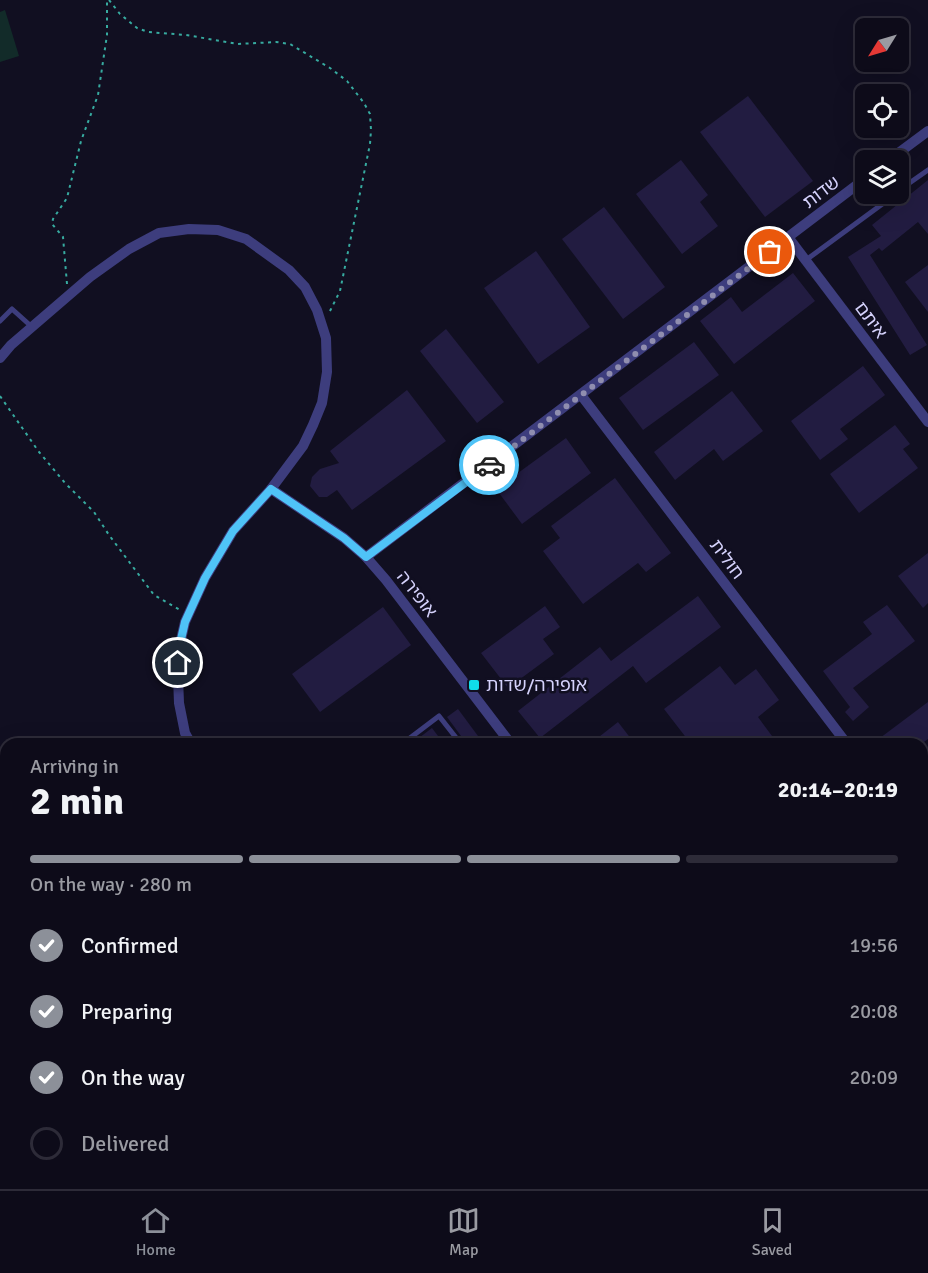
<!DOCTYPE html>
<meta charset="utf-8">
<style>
:root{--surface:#0d0b19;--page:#1b1926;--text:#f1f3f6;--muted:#9a9ba2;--line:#2d2b38;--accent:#8c9099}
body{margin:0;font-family:Signika,"Noto Sans Hebrew",sans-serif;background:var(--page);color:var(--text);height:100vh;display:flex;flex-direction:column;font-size:22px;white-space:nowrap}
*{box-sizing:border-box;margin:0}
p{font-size:20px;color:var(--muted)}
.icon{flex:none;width:33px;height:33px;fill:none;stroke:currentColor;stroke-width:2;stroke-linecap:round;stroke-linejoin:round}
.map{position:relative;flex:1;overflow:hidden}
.details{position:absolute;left:0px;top:738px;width:928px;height:452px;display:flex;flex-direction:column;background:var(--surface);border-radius:18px 18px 0 0;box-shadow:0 6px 24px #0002,0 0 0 2px var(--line)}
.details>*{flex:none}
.needle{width:39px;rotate:233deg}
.buttons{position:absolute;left:855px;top:18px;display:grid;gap:12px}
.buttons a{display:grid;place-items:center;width:54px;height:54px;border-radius:9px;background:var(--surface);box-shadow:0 6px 24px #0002,0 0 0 2px var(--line);font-size:30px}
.pin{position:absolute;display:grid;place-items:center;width:51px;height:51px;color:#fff;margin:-26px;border:3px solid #fff;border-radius:50%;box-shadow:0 2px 6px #0007}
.courier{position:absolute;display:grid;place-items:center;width:60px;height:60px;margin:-30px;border:4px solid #4fc3f7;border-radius:50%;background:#fff;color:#222;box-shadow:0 2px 8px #0007}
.overview em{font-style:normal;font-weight:700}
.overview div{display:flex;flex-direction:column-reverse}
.overview{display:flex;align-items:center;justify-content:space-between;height:102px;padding:0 30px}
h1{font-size:39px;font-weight:700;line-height:45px}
.bar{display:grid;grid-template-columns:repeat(4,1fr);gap:9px 6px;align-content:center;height:72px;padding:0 30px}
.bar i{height:8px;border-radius:4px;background:var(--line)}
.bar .current{background:var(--accent)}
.bar p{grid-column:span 4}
ol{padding:0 30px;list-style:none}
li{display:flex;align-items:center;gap:18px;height:66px}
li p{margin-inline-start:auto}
li .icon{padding:6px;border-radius:50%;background:var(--accent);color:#fff;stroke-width:4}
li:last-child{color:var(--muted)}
li i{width:33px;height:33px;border:3px solid var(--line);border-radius:50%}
.dock{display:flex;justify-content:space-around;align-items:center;height:84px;border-top:2px solid var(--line);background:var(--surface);font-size:16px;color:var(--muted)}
.dock a{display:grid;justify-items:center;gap:3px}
.dock .current{color:var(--accent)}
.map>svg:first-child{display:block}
.green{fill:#122b29}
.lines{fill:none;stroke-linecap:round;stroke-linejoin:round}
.stream{stroke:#122947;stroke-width:3}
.building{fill:#221c41}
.path{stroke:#37aba0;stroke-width:2;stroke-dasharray:3 4.5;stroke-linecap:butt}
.service{stroke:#3d3d7d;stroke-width:5}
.minor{stroke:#3d3d7d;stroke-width:10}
.done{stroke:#908eaf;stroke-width:6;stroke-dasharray:0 10.8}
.route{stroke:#4fc3f7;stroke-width:8}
.poi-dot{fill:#10ddea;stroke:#110f21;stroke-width:2}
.labels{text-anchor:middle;stroke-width:5;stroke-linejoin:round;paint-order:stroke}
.street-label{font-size:18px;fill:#d5d2fc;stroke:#110f21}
.poi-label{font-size:18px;fill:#d5d2fc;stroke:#110f21;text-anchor:start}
</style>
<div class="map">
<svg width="928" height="1189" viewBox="0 0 928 1189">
<rect width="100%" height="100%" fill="#110f21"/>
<path class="green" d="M5,10L19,56L0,62V12Z"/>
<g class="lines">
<g class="stream">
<path d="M0,1154H6"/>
<path d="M387,1184L388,1189"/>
</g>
</g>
<g class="building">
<path d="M748,96L813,181L765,217L700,132Z"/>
<path d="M681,160L708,195L700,202L718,226L682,254L636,194Z"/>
<path d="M928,180V234L918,222L882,251L879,248L870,255L927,345L910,355L848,257L881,236L872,225Z"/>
<path d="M604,207L665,287L623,319L562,239Z"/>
<path d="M536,251L590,327L538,364L484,288Z"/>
<path d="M928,265V312L905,282Z"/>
<path d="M793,273L815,301L734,364L700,321L731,297L742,312Z"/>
<path d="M446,329L504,402L477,423L420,351Z"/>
<path d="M694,342L719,375L643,430L619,398Z"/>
<path d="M863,366L885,395L840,429L848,439L820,460L791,421Z"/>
<path d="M407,390L446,441L352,510L337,490L327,497H319L310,486L312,477L320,469L339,463L330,451Z"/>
<path d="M732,391L763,431L723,461L714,449L675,480L654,452Z"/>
<path d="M895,425L910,444L903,449L918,468L859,513L830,474Z"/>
<path d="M566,438L591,473L522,524L496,489Z"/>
<path d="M615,478L671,553L646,572L638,563L583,604L543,551L560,538L551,526Z"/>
<path d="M928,553V603L923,608L898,576Z"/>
<path d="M698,596L721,627L646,683L633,666L540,738L518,711L600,647L611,661Z"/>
<path d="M887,605L915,641L853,688L869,707L853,721L845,712L850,707L823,671L872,634L863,622Z"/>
<path d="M545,606L560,627L543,639L554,654L508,688L481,653Z"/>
<path d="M383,607L411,645L320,712L292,674Z"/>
<path d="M720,666L735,685L756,669L779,700L758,717L772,736L761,744H691L664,709Z"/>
<path d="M928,702V739L921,744H872Z"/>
<path d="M458,709L478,736L467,744L447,717Z"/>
<path d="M618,722L635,744H590Z"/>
<path d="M432,728L444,744H411Z"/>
</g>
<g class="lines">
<g class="path">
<path d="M109,0L120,14L137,28L148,32L186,35L238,44L276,42L290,44L330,68L347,81L364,103L370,114L371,130L370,144L340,291L329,313"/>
<path d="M67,284L63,237L52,224L53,219L67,198L81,141L98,95L107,35V0"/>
<path d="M0,396L39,452L65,483L94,512L109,535L154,595L180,610"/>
</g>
<g class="service">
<path d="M898,191L928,170"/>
<path d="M806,260L896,194"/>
<path d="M0,321L12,309L32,327"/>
<path d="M402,744L439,716L461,744"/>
<path d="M551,1184L555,1189"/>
</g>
<g class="minor">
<path d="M889,160L928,131"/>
<path d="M788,237L928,422"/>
<path d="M0,358L11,345L90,277L129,249L159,233L189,229L218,230L246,239L289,270L305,287L317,310L326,338L327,372L322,403L313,425L303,446L271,489L233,531L205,578L185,622L179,648L178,677L179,703L185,733L191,744"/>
<path d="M581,395L847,744"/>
<path d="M271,489L344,538L366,557L386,580L511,744"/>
<path d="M366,557L866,178"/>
<path d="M922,843L928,850"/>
<path d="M481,1184L485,1189"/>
<path d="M847,1184L851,1189"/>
</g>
</g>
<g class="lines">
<path class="done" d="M489,465L770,252"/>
<path class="route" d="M178,663L179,648L185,622L205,578L233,531L271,489L344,538L366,557L489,465"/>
</g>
<rect class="poi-dot" x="468" y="679" width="12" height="12" rx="3"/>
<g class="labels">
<g class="street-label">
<text transform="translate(821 192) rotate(-37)" y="6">שדות</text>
<text transform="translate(871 320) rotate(53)" y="6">איתם</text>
<text transform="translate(727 559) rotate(53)" y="6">חולית</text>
<text transform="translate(417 594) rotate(52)" y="6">אופירה</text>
</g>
<g class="poi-label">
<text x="486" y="691">אופירה/שדות</text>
</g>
</g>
</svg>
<div class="buttons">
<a><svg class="needle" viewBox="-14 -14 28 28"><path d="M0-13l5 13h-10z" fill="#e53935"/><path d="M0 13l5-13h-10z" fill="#9a9ba2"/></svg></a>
<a><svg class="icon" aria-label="locate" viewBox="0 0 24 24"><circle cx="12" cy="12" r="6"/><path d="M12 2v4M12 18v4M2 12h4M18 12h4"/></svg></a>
<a><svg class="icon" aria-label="layers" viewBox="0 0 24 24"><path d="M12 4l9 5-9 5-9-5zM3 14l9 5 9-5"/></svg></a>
</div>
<div class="pin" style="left:770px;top:252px;background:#ea580c"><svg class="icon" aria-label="bag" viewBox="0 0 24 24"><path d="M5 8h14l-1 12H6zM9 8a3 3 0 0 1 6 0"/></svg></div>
<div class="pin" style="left:178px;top:663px;background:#1f2937"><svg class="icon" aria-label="home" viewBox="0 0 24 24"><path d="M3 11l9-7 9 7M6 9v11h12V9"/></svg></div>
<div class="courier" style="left:489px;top:465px"><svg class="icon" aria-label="car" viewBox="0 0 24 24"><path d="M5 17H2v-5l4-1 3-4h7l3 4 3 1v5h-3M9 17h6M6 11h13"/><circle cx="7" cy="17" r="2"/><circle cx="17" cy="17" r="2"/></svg></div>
<section class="details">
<div class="overview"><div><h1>2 min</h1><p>Arriving in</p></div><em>20:14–20:19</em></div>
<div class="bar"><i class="current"></i><i class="current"></i><i class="current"></i><i></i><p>On the way · 280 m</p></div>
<ol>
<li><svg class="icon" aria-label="check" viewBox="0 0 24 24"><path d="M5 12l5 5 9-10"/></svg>Confirmed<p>19:56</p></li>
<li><svg class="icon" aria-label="check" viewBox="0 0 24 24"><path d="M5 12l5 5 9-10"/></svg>Preparing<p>20:08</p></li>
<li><svg class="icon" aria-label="check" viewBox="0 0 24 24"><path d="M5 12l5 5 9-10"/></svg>On the way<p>20:09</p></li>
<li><i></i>Delivered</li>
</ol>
</section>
</div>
<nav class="dock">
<a class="current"><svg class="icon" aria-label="home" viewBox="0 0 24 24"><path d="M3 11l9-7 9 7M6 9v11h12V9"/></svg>Home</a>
<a><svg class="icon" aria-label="map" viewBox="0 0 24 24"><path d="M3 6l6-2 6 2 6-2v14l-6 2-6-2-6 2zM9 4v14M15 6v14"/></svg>Map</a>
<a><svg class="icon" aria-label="saved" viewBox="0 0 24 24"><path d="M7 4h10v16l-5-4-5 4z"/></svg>Saved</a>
</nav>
